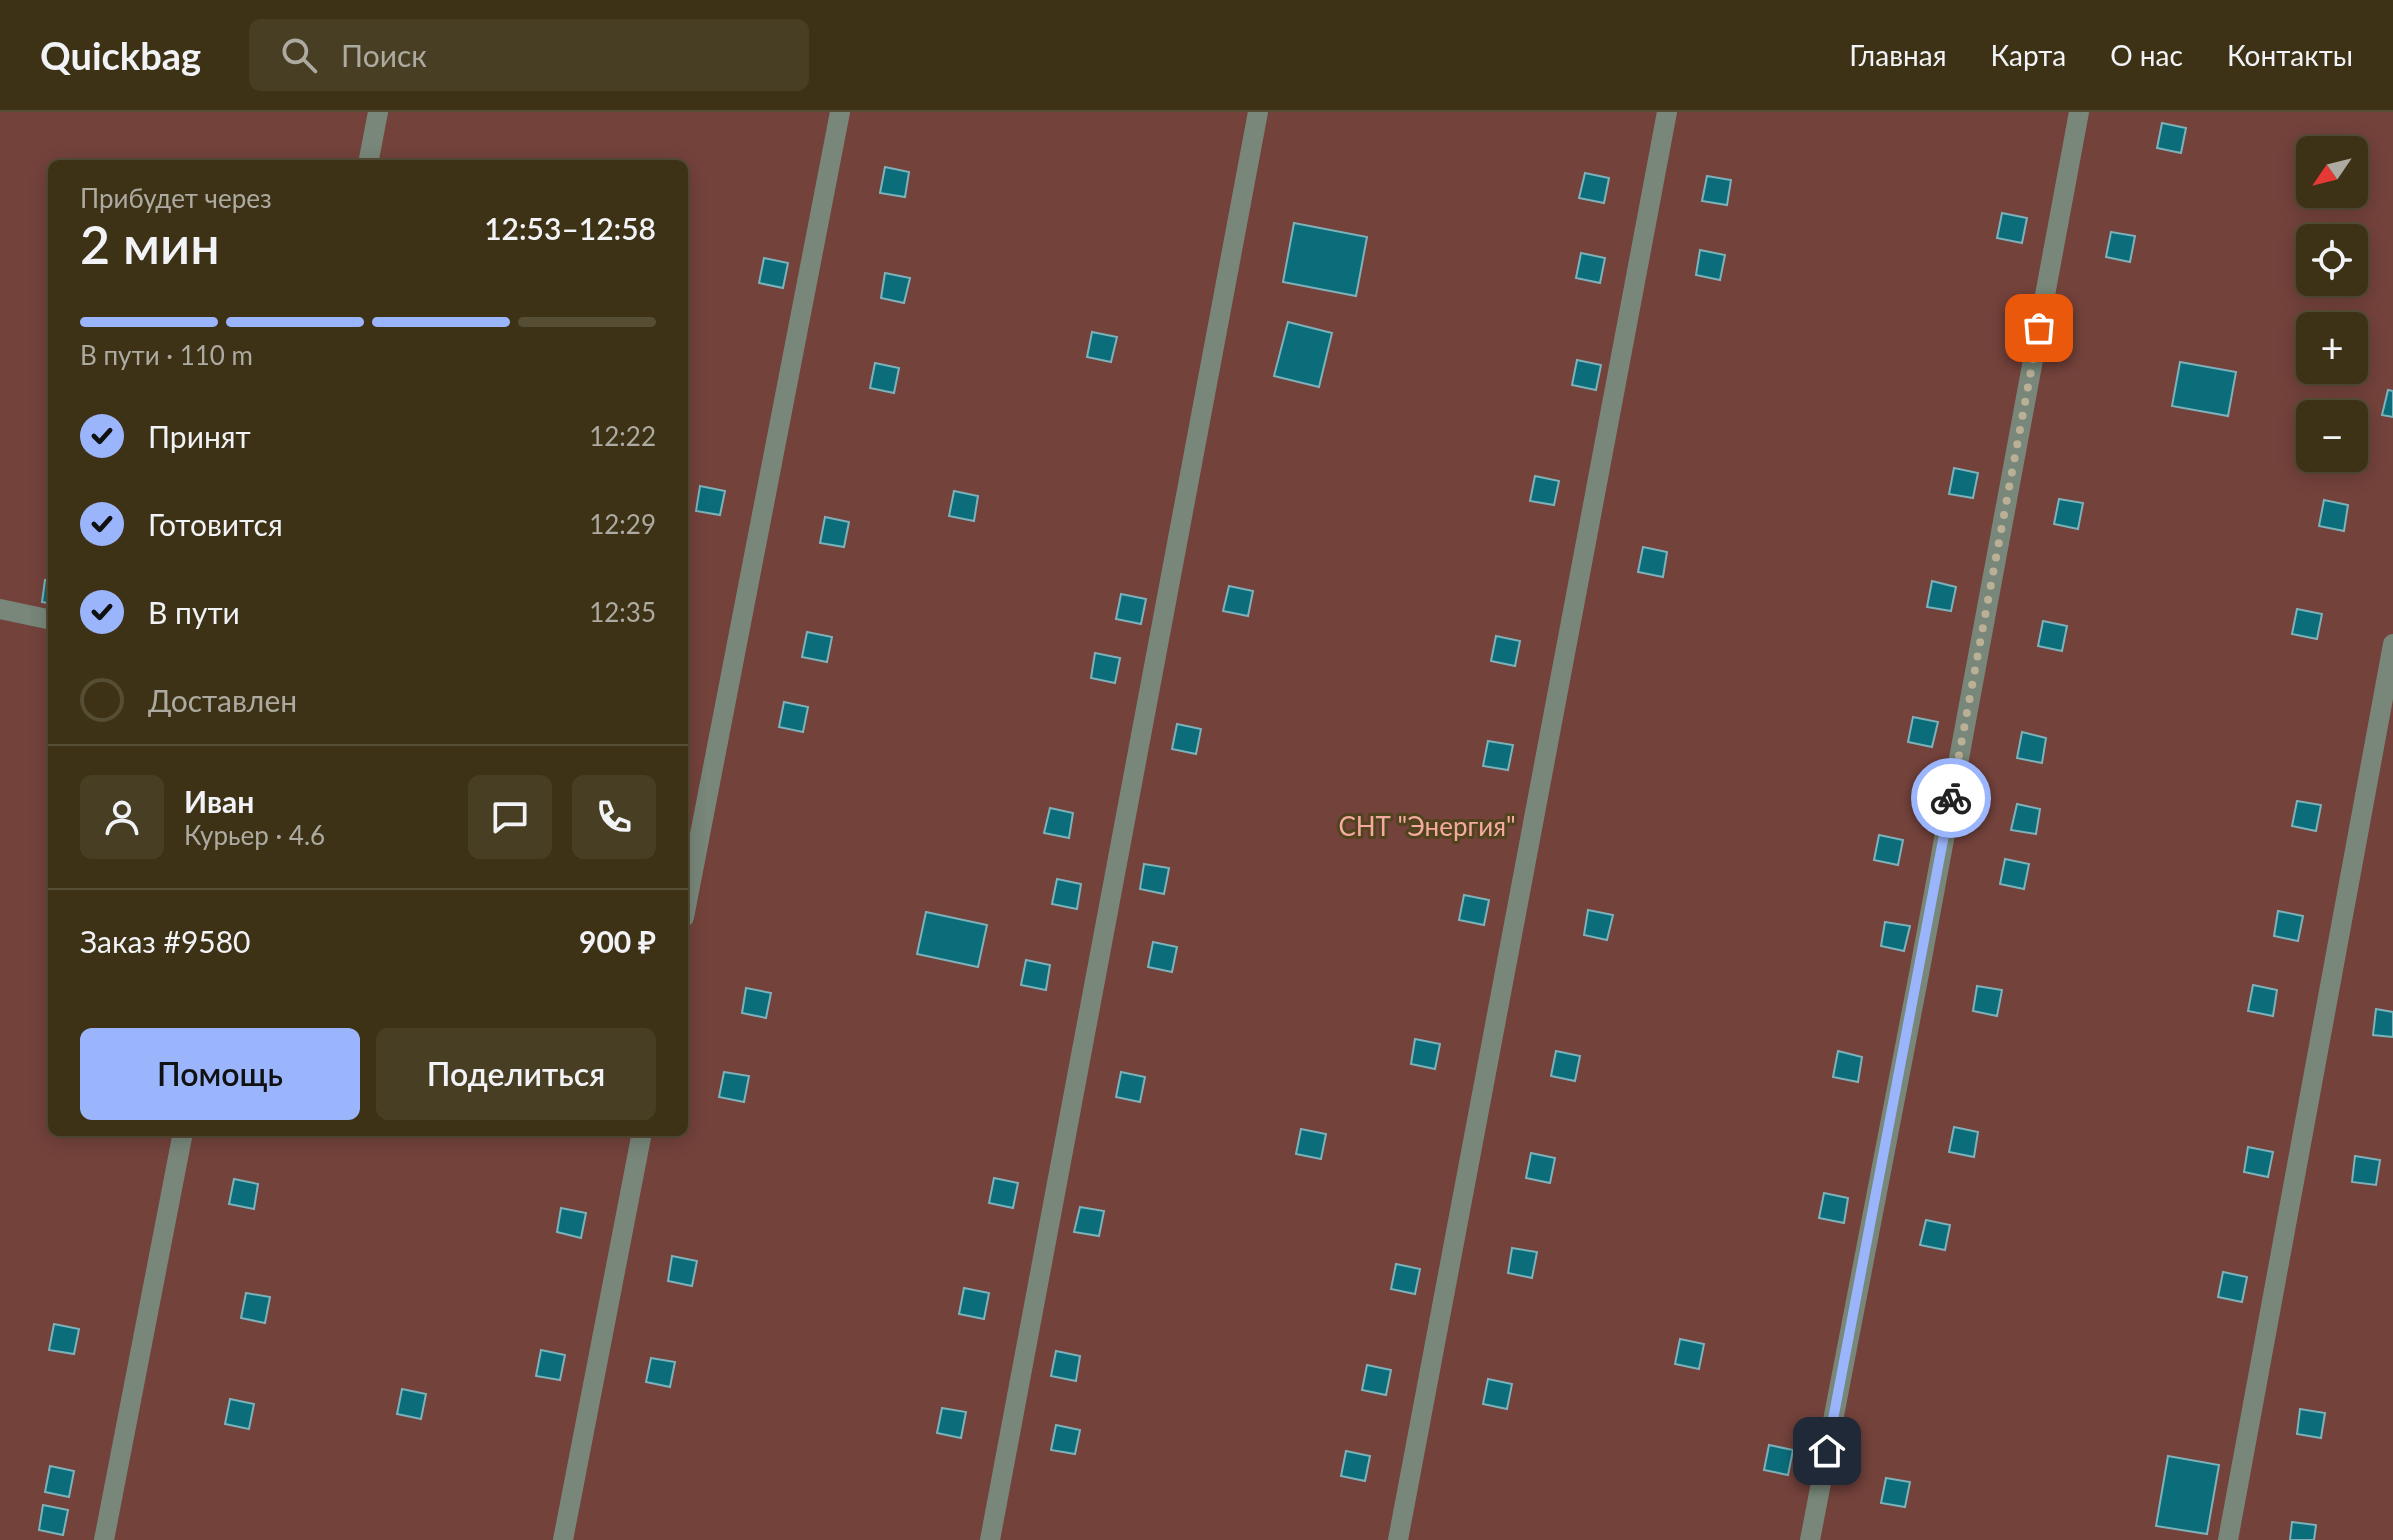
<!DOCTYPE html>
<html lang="ru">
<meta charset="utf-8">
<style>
:root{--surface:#3d3216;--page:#483e23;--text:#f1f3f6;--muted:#adaaa1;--line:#564d35;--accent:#9bb5fd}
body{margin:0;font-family:Lato,sans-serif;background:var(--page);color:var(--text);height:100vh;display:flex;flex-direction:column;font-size:30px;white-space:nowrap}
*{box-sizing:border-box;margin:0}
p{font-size:26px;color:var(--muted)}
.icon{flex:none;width:44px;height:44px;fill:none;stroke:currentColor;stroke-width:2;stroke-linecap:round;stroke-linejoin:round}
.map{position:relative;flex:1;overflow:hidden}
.side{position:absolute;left:48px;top:48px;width:640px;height:976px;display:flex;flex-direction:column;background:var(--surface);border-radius:12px;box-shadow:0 4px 20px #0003,0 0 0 2px var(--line)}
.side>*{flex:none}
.needle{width:52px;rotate:235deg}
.tools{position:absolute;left:2296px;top:24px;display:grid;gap:16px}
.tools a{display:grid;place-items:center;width:72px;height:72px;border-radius:12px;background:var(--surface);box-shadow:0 4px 20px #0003,0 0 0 2px var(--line);font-size:40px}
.pin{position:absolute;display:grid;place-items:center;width:68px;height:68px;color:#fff;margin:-34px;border-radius:16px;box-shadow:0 4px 12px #0006}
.courier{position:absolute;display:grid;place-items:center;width:80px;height:80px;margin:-40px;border:6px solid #9bb5fd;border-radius:50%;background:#fff;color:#222;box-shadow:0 2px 10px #0007}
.overview em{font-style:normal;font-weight:600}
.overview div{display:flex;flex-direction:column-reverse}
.overview{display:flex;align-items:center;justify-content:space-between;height:136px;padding:0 32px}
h1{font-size:52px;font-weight:600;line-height:60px}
.bar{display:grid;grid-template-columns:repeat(4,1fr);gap:12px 8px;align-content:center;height:96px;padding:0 32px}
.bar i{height:10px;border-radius:6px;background:var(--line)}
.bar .selected{background:var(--accent)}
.bar p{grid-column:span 4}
.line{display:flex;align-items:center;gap:20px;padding:0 32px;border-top:2px solid var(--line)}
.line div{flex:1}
.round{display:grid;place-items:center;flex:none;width:84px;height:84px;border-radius:12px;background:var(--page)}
ol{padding:0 32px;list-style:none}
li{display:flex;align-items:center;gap:24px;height:88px}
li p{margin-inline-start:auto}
li .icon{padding:8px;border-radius:50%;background:var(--accent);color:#111;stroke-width:4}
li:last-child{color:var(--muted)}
li i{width:44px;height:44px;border:4px solid var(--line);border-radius:50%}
.button{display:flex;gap:16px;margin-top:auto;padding:16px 32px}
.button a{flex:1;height:92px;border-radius:12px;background:var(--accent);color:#111;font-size:32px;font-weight:600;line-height:92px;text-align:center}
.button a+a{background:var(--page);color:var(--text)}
header{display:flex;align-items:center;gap:48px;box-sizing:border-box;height:112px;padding:0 40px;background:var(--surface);border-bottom:2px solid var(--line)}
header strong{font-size:38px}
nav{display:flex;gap:44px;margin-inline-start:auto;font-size:28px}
.search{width:560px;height:72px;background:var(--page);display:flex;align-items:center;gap:20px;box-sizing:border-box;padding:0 28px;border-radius:12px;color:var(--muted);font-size:30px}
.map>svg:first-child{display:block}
.green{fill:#73423b;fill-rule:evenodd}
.building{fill:#0b6d7a;stroke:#7db2bb;stroke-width:2}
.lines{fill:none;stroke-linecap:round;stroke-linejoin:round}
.minor{stroke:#78877a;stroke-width:20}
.done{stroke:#bab096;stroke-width:8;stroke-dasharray:0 14.4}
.route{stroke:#9bb5fd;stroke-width:10}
.labels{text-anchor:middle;stroke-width:6;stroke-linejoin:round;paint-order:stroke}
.park-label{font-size:26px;fill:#f4aa9f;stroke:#51431e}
</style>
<header>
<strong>Quickbag</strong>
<div class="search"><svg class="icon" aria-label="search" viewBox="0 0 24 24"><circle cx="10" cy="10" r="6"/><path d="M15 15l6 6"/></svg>Поиск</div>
<nav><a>Главная</a><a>Карта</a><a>О нас</a><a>Контакты</a></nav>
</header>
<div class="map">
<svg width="2393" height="1428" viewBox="0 0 2393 1428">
<rect width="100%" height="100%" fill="#51431e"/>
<path class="green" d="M0,0H2393V1428H0ZM2310,38H2354V82H2310ZM52,52H684V1020H52ZM2310,126H2354V170H2310ZM2310,214H2354V258H2310ZM2310,302H2354V346H2310Z"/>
<g class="building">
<path d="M2162,11L2186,16L2181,41L2157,36Z"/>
<path d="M885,55L909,60L905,85L880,81Z"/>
<path d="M1585,61L1609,66L1604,91L1579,86Z"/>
<path d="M1707,64L1731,68L1727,93L1702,89Z"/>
<path d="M2002,101L2027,106L2022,131L1997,126Z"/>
<path d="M1294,111L1367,125L1356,184L1283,170Z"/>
<path d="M2111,120L2135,124L2130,150L2106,145Z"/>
<path d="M1700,138L1725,143L1720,168L1696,163Z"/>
<path d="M1581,141L1605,146L1600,171L1576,166Z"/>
<path d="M764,146L788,151L783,176L759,171Z"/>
<path d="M885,161L910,166L904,191L881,186Z"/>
<path d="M1288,210L1332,221L1319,275L1274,264Z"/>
<path d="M1092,220L1117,225L1111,250L1087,245Z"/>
<path d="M1577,248L1601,253L1596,278L1572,273Z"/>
<path d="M2180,250L2236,260L2228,304L2172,294Z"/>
<path d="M875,251L899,256L894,281L870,276Z"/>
<path d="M2388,278L2393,279V305L2382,303Z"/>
<path d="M1954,356L1978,361L1973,386L1949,382Z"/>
<path d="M1535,364L1559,369L1554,393L1530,389Z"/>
<path d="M700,374L725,379L720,403L696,399Z"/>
<path d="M954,379L978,384L974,409L949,404Z"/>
<path d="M2059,387L2083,391L2078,417L2054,412Z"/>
<path d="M2324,388L2348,393L2344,419L2319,414Z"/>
<path d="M825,405L849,410L844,435L820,431Z"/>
<path d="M1643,435L1667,440L1663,465L1638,460Z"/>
<path d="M45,468L52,469V492L42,490Z"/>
<path d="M1932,469L1956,475L1951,499L1927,495Z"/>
<path d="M1229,474L1253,479L1248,504L1223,499Z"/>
<path d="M1121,482L1146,487L1141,512L1116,507Z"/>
<path d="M2297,497L2322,502L2317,527L2292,522Z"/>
<path d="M2043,509L2067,514L2062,539L2038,534Z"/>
<path d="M807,520L832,525L827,550L802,545Z"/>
<path d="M1496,524L1520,529L1515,554L1491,549Z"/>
<path d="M1095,541L1120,546L1115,571L1091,566Z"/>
<path d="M784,590L808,595L803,620L779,615Z"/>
<path d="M1913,605L1938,610L1932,635L1908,630Z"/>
<path d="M1177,612L1201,617L1196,642L1172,637Z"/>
<path d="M2022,620L2046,626L2042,651L2017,646Z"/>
<path d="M1488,629L1513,633L1508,658L1483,654Z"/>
<path d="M2297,689L2321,693L2316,719L2292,714Z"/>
<path d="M2017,692L2040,697L2036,722L2011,718Z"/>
<path d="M1050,696L1073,701L1069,726L1044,721Z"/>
<path d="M1879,723L1903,728L1898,753L1874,748Z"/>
<path d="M2005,747L2029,752L2024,777L2000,772Z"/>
<path d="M1144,752L1169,756L1164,782L1140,777Z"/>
<path d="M1057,767L1081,772L1077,797L1052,792Z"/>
<path d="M1464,783L1489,788L1484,813L1459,808Z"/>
<path d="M1588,798L1613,803L1607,828L1584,823Z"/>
<path d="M2278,799L2303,804L2298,829L2274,824Z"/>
<path d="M926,800L987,813L978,855L917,842Z"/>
<path d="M1885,810L1910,814L1904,839L1881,834Z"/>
<path d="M1153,830L1177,835L1172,860L1148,855Z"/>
<path d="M1026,848L1050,853L1046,878L1021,873Z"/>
<path d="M2253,873L2277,878L2273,904L2248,899Z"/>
<path d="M1977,874L2002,878L1997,904L1973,899Z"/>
<path d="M746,876L771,881L766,906L742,901Z"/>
<path d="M2376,897L2393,900V925L2373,923Z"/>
<path d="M1415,927L1440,932L1435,957L1411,952Z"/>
<path d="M1556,939L1580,944L1575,969L1551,964Z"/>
<path d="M1838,939L1862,945L1858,970L1833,965Z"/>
<path d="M724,960L749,964L744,990L719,985Z"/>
<path d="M1121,960L1145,965L1140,990L1116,985Z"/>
<path d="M1954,1015L1978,1020L1974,1045L1949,1040Z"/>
<path d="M1301,1017L1326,1022L1321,1047L1296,1042Z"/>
<path d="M2248,1035L2273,1040L2268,1065L2244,1060Z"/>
<path d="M1531,1041L1555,1046L1550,1071L1526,1066Z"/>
<path d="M2355,1044L2380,1048L2376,1073L2352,1070Z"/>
<path d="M994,1066L1018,1071L1013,1096L989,1091Z"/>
<path d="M234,1067L258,1072L254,1097L229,1092Z"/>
<path d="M1824,1081L1848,1086L1844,1111L1819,1106Z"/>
<path d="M1080,1095L1104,1099L1099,1124L1074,1120Z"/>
<path d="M561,1096L586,1101L581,1126L557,1120Z"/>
<path d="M1926,1108L1950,1113L1945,1138L1920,1133Z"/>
<path d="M1512,1136L1537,1140L1532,1166L1508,1161Z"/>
<path d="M672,1144L697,1149L692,1174L668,1169Z"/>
<path d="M1396,1152L1420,1157L1415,1182L1391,1177Z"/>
<path d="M2223,1160L2247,1165L2242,1190L2218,1185Z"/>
<path d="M964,1176L989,1181L984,1207L959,1202Z"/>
<path d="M246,1181L270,1185L265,1211L241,1206Z"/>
<path d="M54,1212L79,1217L74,1242L49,1238Z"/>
<path d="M1680,1227L1704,1232L1699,1257L1675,1252Z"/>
<path d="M541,1238L565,1243L560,1268L536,1264Z"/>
<path d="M1056,1239L1080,1244L1076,1269L1051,1264Z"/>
<path d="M651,1246L675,1250L670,1275L646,1270Z"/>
<path d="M1367,1253L1391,1258L1386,1283L1362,1278Z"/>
<path d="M1488,1267L1512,1272L1507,1297L1483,1292Z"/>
<path d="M402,1277L426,1282L421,1307L397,1302Z"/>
<path d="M230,1287L254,1292L249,1317L225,1312Z"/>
<path d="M942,1296L966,1300L961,1326L937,1321Z"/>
<path d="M2300,1297L2325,1301L2321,1326L2297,1322Z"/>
<path d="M1056,1313L1080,1318L1075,1342L1051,1338Z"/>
<path d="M1769,1333L1793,1338L1788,1363L1764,1358Z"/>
<path d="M1346,1339L1370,1344L1365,1369L1341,1364Z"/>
<path d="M2168,1344L2219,1353L2207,1422L2156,1414Z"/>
<path d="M50,1354L74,1359L69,1385L45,1380Z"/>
<path d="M1886,1366L1910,1370L1905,1395L1881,1391Z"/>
<path d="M43,1393L68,1398L63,1423L39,1418Z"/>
<path d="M2292,1410L2316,1413L2314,1428H2290Z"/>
</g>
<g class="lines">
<g class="minor">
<path d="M368,52L378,0"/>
<path d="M0,497L52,508"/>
<path d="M684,805L840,0"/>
<path d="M104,1428L183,1020"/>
<path d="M563,1428L642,1020"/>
<path d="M990,1428L1258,0"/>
<path d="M1398,1428L1667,0"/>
<path d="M1810,1428L1919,862L2079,0"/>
<path d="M2228,1428L2393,532"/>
</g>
</g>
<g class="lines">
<path class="done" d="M1951,686L2039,216"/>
<path class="route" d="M1827,1339L1951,686"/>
</g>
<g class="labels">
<g class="park-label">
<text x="1427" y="724">СНТ "Энергия"</text>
</g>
</g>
</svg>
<div class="tools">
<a><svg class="needle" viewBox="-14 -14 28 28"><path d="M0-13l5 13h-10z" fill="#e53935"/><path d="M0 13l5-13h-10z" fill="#adaaa1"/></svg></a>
<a><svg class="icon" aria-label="locate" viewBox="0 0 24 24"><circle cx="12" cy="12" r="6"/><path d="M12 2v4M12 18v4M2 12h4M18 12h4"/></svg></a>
<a>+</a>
<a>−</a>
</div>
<div class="pin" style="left:2039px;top:216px;background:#ea580c"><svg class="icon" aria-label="bag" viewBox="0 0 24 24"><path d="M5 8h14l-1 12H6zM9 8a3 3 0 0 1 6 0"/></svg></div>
<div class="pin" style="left:1827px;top:1339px;background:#1f2937"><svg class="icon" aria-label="home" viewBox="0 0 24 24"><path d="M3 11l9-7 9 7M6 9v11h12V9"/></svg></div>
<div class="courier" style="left:1951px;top:686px"><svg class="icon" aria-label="bike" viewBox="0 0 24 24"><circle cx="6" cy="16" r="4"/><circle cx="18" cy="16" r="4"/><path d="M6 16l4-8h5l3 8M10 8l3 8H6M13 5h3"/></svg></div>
<section class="side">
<div class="overview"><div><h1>2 мин</h1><p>Прибудет через</p></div><em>12:53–12:58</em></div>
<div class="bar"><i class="selected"></i><i class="selected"></i><i class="selected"></i><i></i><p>В пути · 110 m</p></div>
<ol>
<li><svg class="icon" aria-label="check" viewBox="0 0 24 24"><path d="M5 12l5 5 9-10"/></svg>Принят<p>12:22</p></li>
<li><svg class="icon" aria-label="check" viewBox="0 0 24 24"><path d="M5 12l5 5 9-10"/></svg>Готовится<p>12:29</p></li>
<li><svg class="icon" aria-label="check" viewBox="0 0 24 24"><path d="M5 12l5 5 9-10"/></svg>В пути<p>12:35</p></li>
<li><i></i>Доставлен</li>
</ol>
<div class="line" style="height:144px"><a class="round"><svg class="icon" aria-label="person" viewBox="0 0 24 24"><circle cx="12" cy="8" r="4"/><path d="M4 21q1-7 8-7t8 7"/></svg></a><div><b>Иван</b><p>Курьер · 4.6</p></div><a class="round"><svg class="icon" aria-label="chat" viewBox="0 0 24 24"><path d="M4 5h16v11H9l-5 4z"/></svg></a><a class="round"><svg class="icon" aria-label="phone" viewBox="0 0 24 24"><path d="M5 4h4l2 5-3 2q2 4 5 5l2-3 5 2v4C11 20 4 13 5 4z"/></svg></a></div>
<div class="line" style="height:104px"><div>Заказ #9580</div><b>900 ₽</b></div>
<div class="button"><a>Помощь</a><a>Поделиться</a></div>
</section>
</div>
